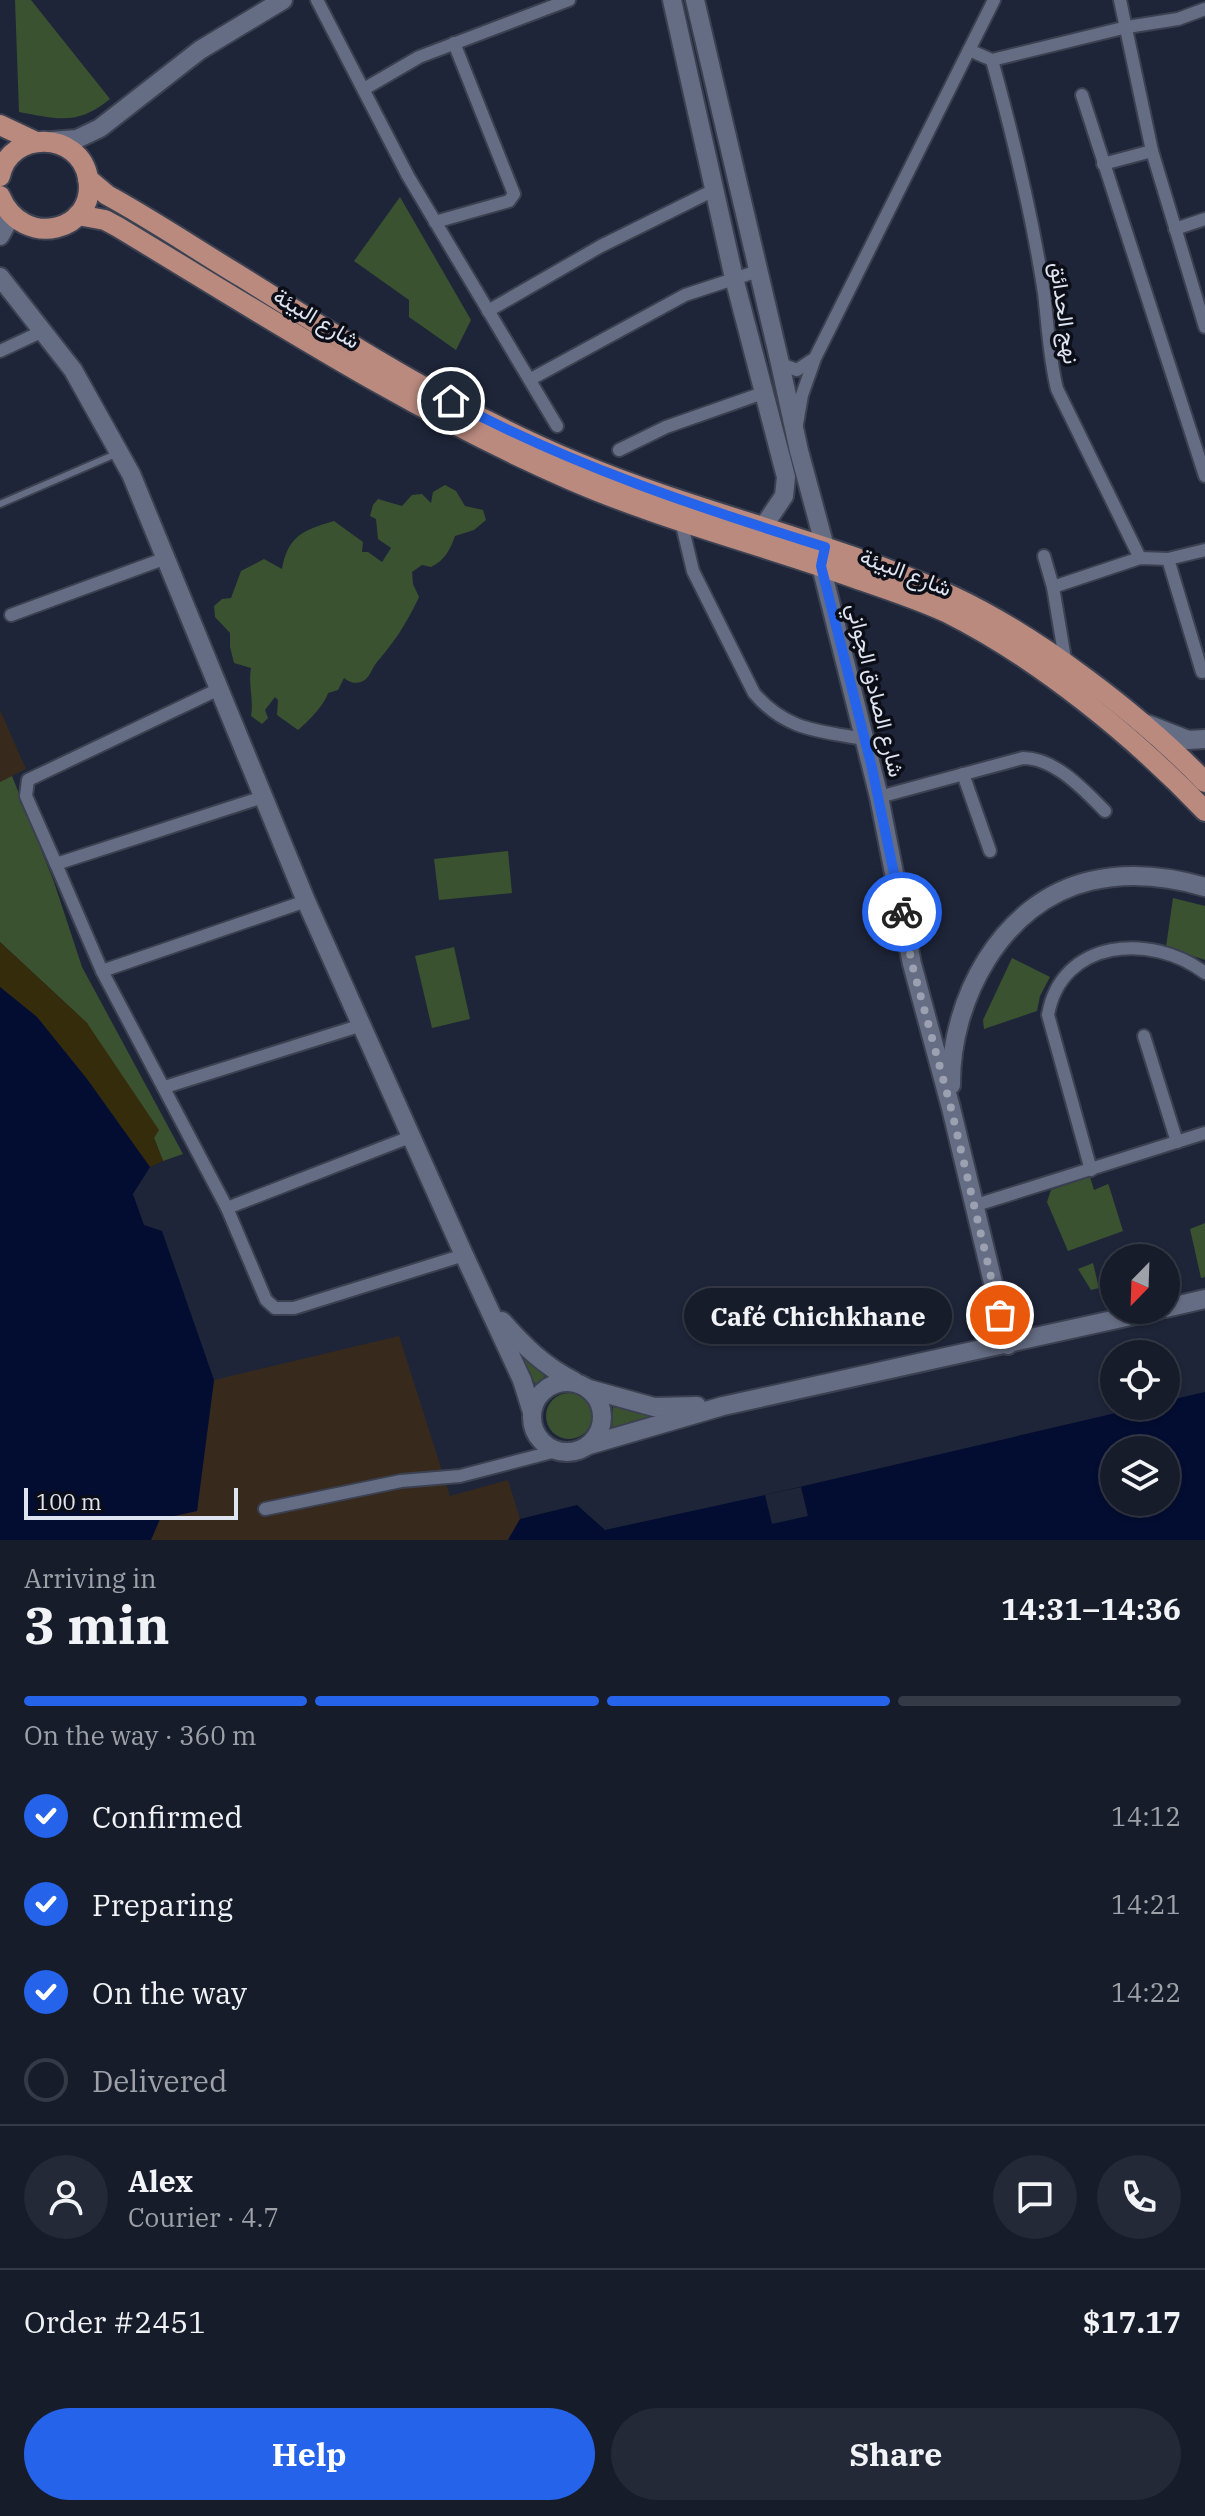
<!DOCTYPE html>
<meta charset="utf-8">
<style>
:root{--surface:#161c2a;--page:#232936;--text:#f1f3f6;--muted:#9ea1a8;--line:#353a47;--accent:#2563eb}
body{margin:0;font-family:"IBM Plex Serif",Vazirmatn,serif;background:var(--page);color:var(--text);height:100vh;display:flex;flex-direction:column;font-size:30px;white-space:nowrap}
*{box-sizing:border-box;margin:0}
p{font-size:26px;color:var(--muted)}
.icon{flex:none;width:44px;height:44px;fill:none;stroke:currentColor;stroke-width:2;stroke-linecap:round;stroke-linejoin:round}
.map{position:relative;height:1540px;overflow:hidden}
.sheet{display:flex;flex-direction:column;background:var(--surface);flex:1}
.sheet>*{flex:none}
.needle{width:52px;rotate:203deg}
.fabs{position:absolute;left:1100px;top:1244px;display:grid;gap:16px}
.fabs a{display:grid;place-items:center;width:80px;height:80px;border-radius:50%;background:var(--surface);box-shadow:0 2px 6px #0004,0 0 0 2px var(--line);font-size:40px}
.scale{position:absolute;left:24px;bottom:20px;width:214px;box-sizing:border-box;padding-left:8px;border:4px solid #dfe4f1;border-top:0;font-size:22px;line-height:28px;white-space:nowrap;color:#dfe4f1;-webkit-text-stroke:6px #0b0e17;paint-order:stroke}
.pin{position:absolute;display:grid;place-items:center;width:68px;height:68px;color:#fff;margin:-34px;border:4px solid #fff;border-radius:50%;box-shadow:0 2px 8px #0007}
.courier{position:absolute;display:grid;place-items:center;width:80px;height:80px;margin:-40px;border:6px solid #2563eb;border-radius:50%;background:#fff;color:#222;box-shadow:0 2px 10px #0007}
.bubble{position:absolute;height:56px;border-radius:28px;background:var(--surface);box-shadow:0 2px 6px #0004,0 0 0 2px var(--line);font-size:26px;font-weight:700;line-height:56px;text-align:center}
.headline em{font-style:normal;font-weight:700}
.headline div{display:flex;flex-direction:column-reverse}
.headline{display:flex;align-items:center;justify-content:space-between;height:136px;padding:0 24px}
h1{font-size:52px;font-weight:700;line-height:60px}
.bar{display:grid;grid-template-columns:repeat(4,1fr);gap:12px 8px;align-content:center;height:96px;padding:0 24px}
.bar i{height:10px;border-radius:6px;background:var(--line)}
.bar .active{background:var(--accent)}
.bar p{grid-column:span 4}
.line{display:flex;align-items:center;gap:20px;padding:0 24px;border-top:2px solid var(--line)}
.line div{flex:1}
.round{display:grid;place-items:center;flex:none;width:84px;height:84px;border-radius:42px;background:var(--page)}
ol{padding:0 24px;list-style:none}
li{display:flex;align-items:center;gap:24px;height:88px}
li p{margin-inline-start:auto}
li .icon{padding:8px;border-radius:50%;background:var(--accent);color:#fff;stroke-width:4}
li:last-child{color:var(--muted)}
li i{width:44px;height:44px;border:4px solid var(--line);border-radius:50%}
.button{display:flex;gap:16px;margin-top:auto;padding:16px 24px}
.button a{flex:1;height:92px;border-radius:48px;background:var(--accent);color:#fff;font-size:32px;font-weight:700;line-height:92px;text-align:center}
.button a+a{background:var(--page);color:var(--text)}
.map>svg:first-child{display:block}
.industrial{fill:#372a1c}
.green{fill:#3a5230}
.sand{fill:#352c0b}
.water{fill:#020d31;fill-rule:evenodd}
.pier{fill:#1e2538}
.lines{fill:none;stroke-linecap:round;stroke-linejoin:round}
.lane-casing{stroke:#3c4151;stroke-width:10}
.street-casing{stroke:#3c4151;stroke-width:16}
.secondary-casing{stroke:#3c4151;stroke-width:22}
.primary-casing{stroke:#3c4151;stroke-width:24}
.lane{stroke:#656d84;stroke-width:6}
.street{stroke:#656d84;stroke-width:12}
.secondary{stroke:#656d84;stroke-width:18}
.primary{stroke:#ba8a7f;stroke-width:20}
.done{stroke:#9ba1b0;stroke-width:8;stroke-dasharray:0 14.4}
.route{stroke:#2563eb;stroke-width:10}
.labels{text-anchor:middle;stroke-width:7;stroke-linejoin:round;paint-order:stroke}
.street-label{font-size:22px;fill:#dfe4f1;stroke:#0b0e17}
</style>
<div class="map">
<svg width="1205" height="1540" viewBox="0 0 1205 1540">
<rect width="100%" height="100%" fill="#1e2538"/>
<g class="industrial">
<path d="M0,710L26,769L0,782Z"/>
<path d="M399,1336L450,1496L508,1480L520,1519L508,1540H151L160,1519L197,1511L214,1380Z"/>
</g>
<g class="green">
<path d="M15,0H31L110,99C77,126 58,119 19,112Z"/>
<path d="M400,197L471,320L456,350L409,317V300L354,261Z"/>
<path d="M445,485L456,491L465,506L483,510L486,520L474,530L455,536C450,550 445,560 431,567L422,565L412,572L413,584L419,597C406,624 396,640 377,662C371,669 370,679 361,682C354,684 349,682 344,678L338,690L328,693C325,704 308,722 298,730L277,715L278,700L275,697L265,710L268,718L262,724L251,716C254,699 248,686 251,668L234,663L230,647V633L215,617L214,606L222,599L231,598L241,571L264,559L282,569C288,536 303,530 334,521L363,542L362,552H368L382,562L391,548L378,539L376,519L370,516L373,505L378,499L402,506L412,495L422,494L431,503L433,492Z"/>
<path d="M12,776L54,882L82,967L183,1154L163,1161L154,1138L87,1023L0,942V782Z"/>
<path d="M508,851L512,893L439,900L434,859Z"/>
<path d="M1173,898L1205,906V960L1166,947Z"/>
<path d="M454,947L470,1019L432,1028L415,956Z"/>
<path d="M1012,958L1050,977L1040,996L1037,1011L984,1029L983,1020Z"/>
<path d="M1090,1177L1094,1190L1108,1184L1109,1186L1123,1231L1068,1251L1047,1202L1051,1190Z"/>
<path d="M1205,1223V1277L1201,1278L1190,1229Z"/>
<path d="M1093,1263L1099,1288L1091,1290L1078,1269Z"/>
<path d="M508,1338L546,1375L536,1385Z"/>
<circle cx="569" cy="1416" r="23"/>
<path d="M613,1407L660,1414L661,1417L612,1430Z"/>
</g>
<path class="sand" d="M0,942L87,1023L159,1130L154,1138L163,1161L150,1167L87,1079L37,1017L0,987Z"/>
<g class="water">
<path d="M0,987L37,1017L87,1079L150,1167L133,1194L144,1225L162,1231L214,1380L197,1511L160,1519L151,1540H0Z"/>
<path d="M1205,1392V1540H508L520,1519L577,1505L605,1530L765,1495L1146,1406H1166V1401ZM1114,1450H1166V1502H1114Z"/>
</g>
<path class="pier" d="M801,1487L808,1516L772,1524L765,1495Z"/>
<g class="lines">
<defs>
<path id="lane" d="M0,504L118,453"/>
<g id="street">
<path d="M317,0L408,176L557,426"/>
<path d="M1120,0L1152,151L1205,327"/>
<path d="M969,50L992,60L1127,27L1178,19L1205,9"/>
<path d="M992,60C1013,136 1032,214 1044,293C1048,326 1049,357 1057,389L1140,558"/>
<path d="M364,89L419,57L569,0"/>
<path d="M1082,95L1205,476"/>
<path d="M1103,164L1152,151"/>
<path d="M435,222L509,201L514,194L454,43"/>
<path d="M1175,229L1205,219"/>
<path d="M488,311L601,246L714,190"/>
<path d="M0,351L43,331"/>
<path d="M779,359L786,366L797,370L812,360"/>
<path d="M531,379L685,295L758,271"/>
<path d="M797,424L802,395L815,358L994,0"/>
<path d="M619,450L666,427L763,393"/>
<path d="M681,521L693,571L754,693C786,731 820,731 865,739"/>
<path d="M1044,556L1053,587L1066,665"/>
<path d="M1168,559L1202,672L1205,671"/>
<path d="M1053,587L1140,558L1168,559L1205,550"/>
<path d="M11,615L166,558"/>
<path d="M963,774L990,851"/>
<path d="M263,797L56,864L102,971L227,1208L266,1300L275,1308H294L464,1255"/>
<path d="M879,797L1023,758C1055,758 1084,790 1105,811"/>
<path d="M56,864L26,796L28,780L219,689"/>
<path d="M102,971L306,901"/>
<path d="M1144,1036L1177,1142"/>
<path d="M165,1087L362,1025"/>
<path d="M1091,1170L1048,1015C1061,939 1151,932 1205,973"/>
<path d="M973,1206L1205,1133"/>
<path d="M227,1208L410,1137"/>
<path d="M265,1509L401,1481L460,1476L556,1451"/>
</g>
<g id="secondary">
<path d="M672,0L734,278L786,477L784,496L763,527"/>
<path d="M695,0L779,359L799,451L825,547L821,566L879,797L912,964L951,1108L1008,1345"/>
<path d="M51,141L77,139L100,128L200,50L283,0"/>
<path d="M0,236L11,216"/>
<path d="M0,277L73,370L131,474L306,901L464,1255L522,1380L532,1412"/>
<path d="M1147,724L1188,740L1205,739"/>
<path d="M951,1085C950,1001 1001,902 1090,881C1128,872 1168,876 1205,887"/>
<path d="M1166,1308L1205,1299"/>
<path d="M502,1321C524,1346 544,1366 574,1381"/>
<circle cx="567" cy="1417" r="35"/>
<path d="M589,1389L654,1407L697,1406"/>
<path d="M589,1445L723,1406L1158,1310"/>
</g>
<g id="primary">
<path d="M0,125L34,141"/>
<path d="M0,176C10,129 80,131 88,178C98,231 23,251 0,196"/>
<path d="M88,179L107,195C153,220 197,250 242,277C350,345 460,414 578,463C700,514 831,541 952,596C1036,635 1141,715 1205,782"/>
<path d="M78,215L105,220L118,227C266,316 412,411 571,480C663,520 760,544 855,578C886,589 918,599 948,613C1038,658 1136,738 1205,811"/>
</g>
</defs>
<use href="#lane" class="lane-casing"/>
<use href="#street" class="street-casing"/>
<use href="#secondary" class="secondary-casing"/>
<use href="#primary" class="primary-casing"/>
<use href="#lane" class="lane"/>
<use href="#street" class="street"/>
<use href="#secondary" class="secondary"/>
<use href="#primary" class="primary"/>
</g>
<g class="lines">
<path class="done" d="M902,912L912,964L951,1108L1000,1315"/>
<path class="route" d="M451,401C570,465 697,507 825,547L821,566L872,768L902,912"/>
</g>
<g class="labels">
<g class="street-label">
<text transform="translate(1065 313) rotate(82)" y="8">نهج الحدائق</text>
<text transform="translate(317 318) rotate(31)" y="8">شارع البيئة</text>
<text transform="translate(906 572) rotate(21)" y="8">شارع البيئة</text>
<text transform="translate(876 690) rotate(76)" y="8">شارع الصادق الجواني</text>
</g>
</g>
</svg>
<div class="fabs">
<a><svg class="needle" viewBox="-14 -14 28 28"><path d="M0-13l5 13h-10z" fill="#e53935"/><path d="M0 13l5-13h-10z" fill="#9ea1a8"/></svg></a>
<a><svg class="icon" aria-label="locate" viewBox="0 0 24 24"><circle cx="12" cy="12" r="6"/><path d="M12 2v4M12 18v4M2 12h4M18 12h4"/></svg></a>
<a><svg class="icon" aria-label="layers" viewBox="0 0 24 24"><path d="M12 4l9 5-9 5-9-5zM3 14l9 5 9-5"/></svg></a>
</div>
<div class="scale">100 m</div>
<div class="pin" style="left:1000px;top:1315px;background:#ea580c"><svg class="icon" aria-label="bag" viewBox="0 0 24 24"><path d="M5 8h14l-1 12H6zM9 8a3 3 0 0 1 6 0"/></svg></div>
<div class="pin" style="left:451px;top:401px;background:#1f2937"><svg class="icon" aria-label="home" viewBox="0 0 24 24"><path d="M3 11l9-7 9 7M6 9v11h12V9"/></svg></div>
<div class="courier" style="left:902px;top:912px"><svg class="icon" aria-label="bike" viewBox="0 0 24 24"><circle cx="6" cy="16" r="4"/><circle cx="18" cy="16" r="4"/><path d="M6 16l4-8h5l3 8M10 8l3 8H6M13 5h3"/></svg></div>
<div class="bubble" style="left:684px;top:1288px;width:268px">Café Chichkhane</div>
</div>
<section class="sheet">
<div class="headline"><div><h1>3 min</h1><p>Arriving in</p></div><em>14:31–14:36</em></div>
<div class="bar"><i class="active"></i><i class="active"></i><i class="active"></i><i></i><p>On the way · 360 m</p></div>
<ol>
<li><svg class="icon" aria-label="check" viewBox="0 0 24 24"><path d="M5 12l5 5 9-10"/></svg>Confirmed<p>14:12</p></li>
<li><svg class="icon" aria-label="check" viewBox="0 0 24 24"><path d="M5 12l5 5 9-10"/></svg>Preparing<p>14:21</p></li>
<li><svg class="icon" aria-label="check" viewBox="0 0 24 24"><path d="M5 12l5 5 9-10"/></svg>On the way<p>14:22</p></li>
<li><i></i>Delivered</li>
</ol>
<div class="line" style="height:144px"><a class="round"><svg class="icon" aria-label="person" viewBox="0 0 24 24"><circle cx="12" cy="8" r="4"/><path d="M4 21q1-7 8-7t8 7"/></svg></a><div><b>Alex</b><p>Courier · 4.7</p></div><a class="round"><svg class="icon" aria-label="chat" viewBox="0 0 24 24"><path d="M4 5h16v11H9l-5 4z"/></svg></a><a class="round"><svg class="icon" aria-label="phone" viewBox="0 0 24 24"><path d="M5 4h4l2 5-3 2q2 4 5 5l2-3 5 2v4C11 20 4 13 5 4z"/></svg></a></div>
<div class="line" style="height:104px"><div>Order #2451</div><b>$17.17</b></div>
<div class="button"><a>Help</a><a>Share</a></div>
</section>
